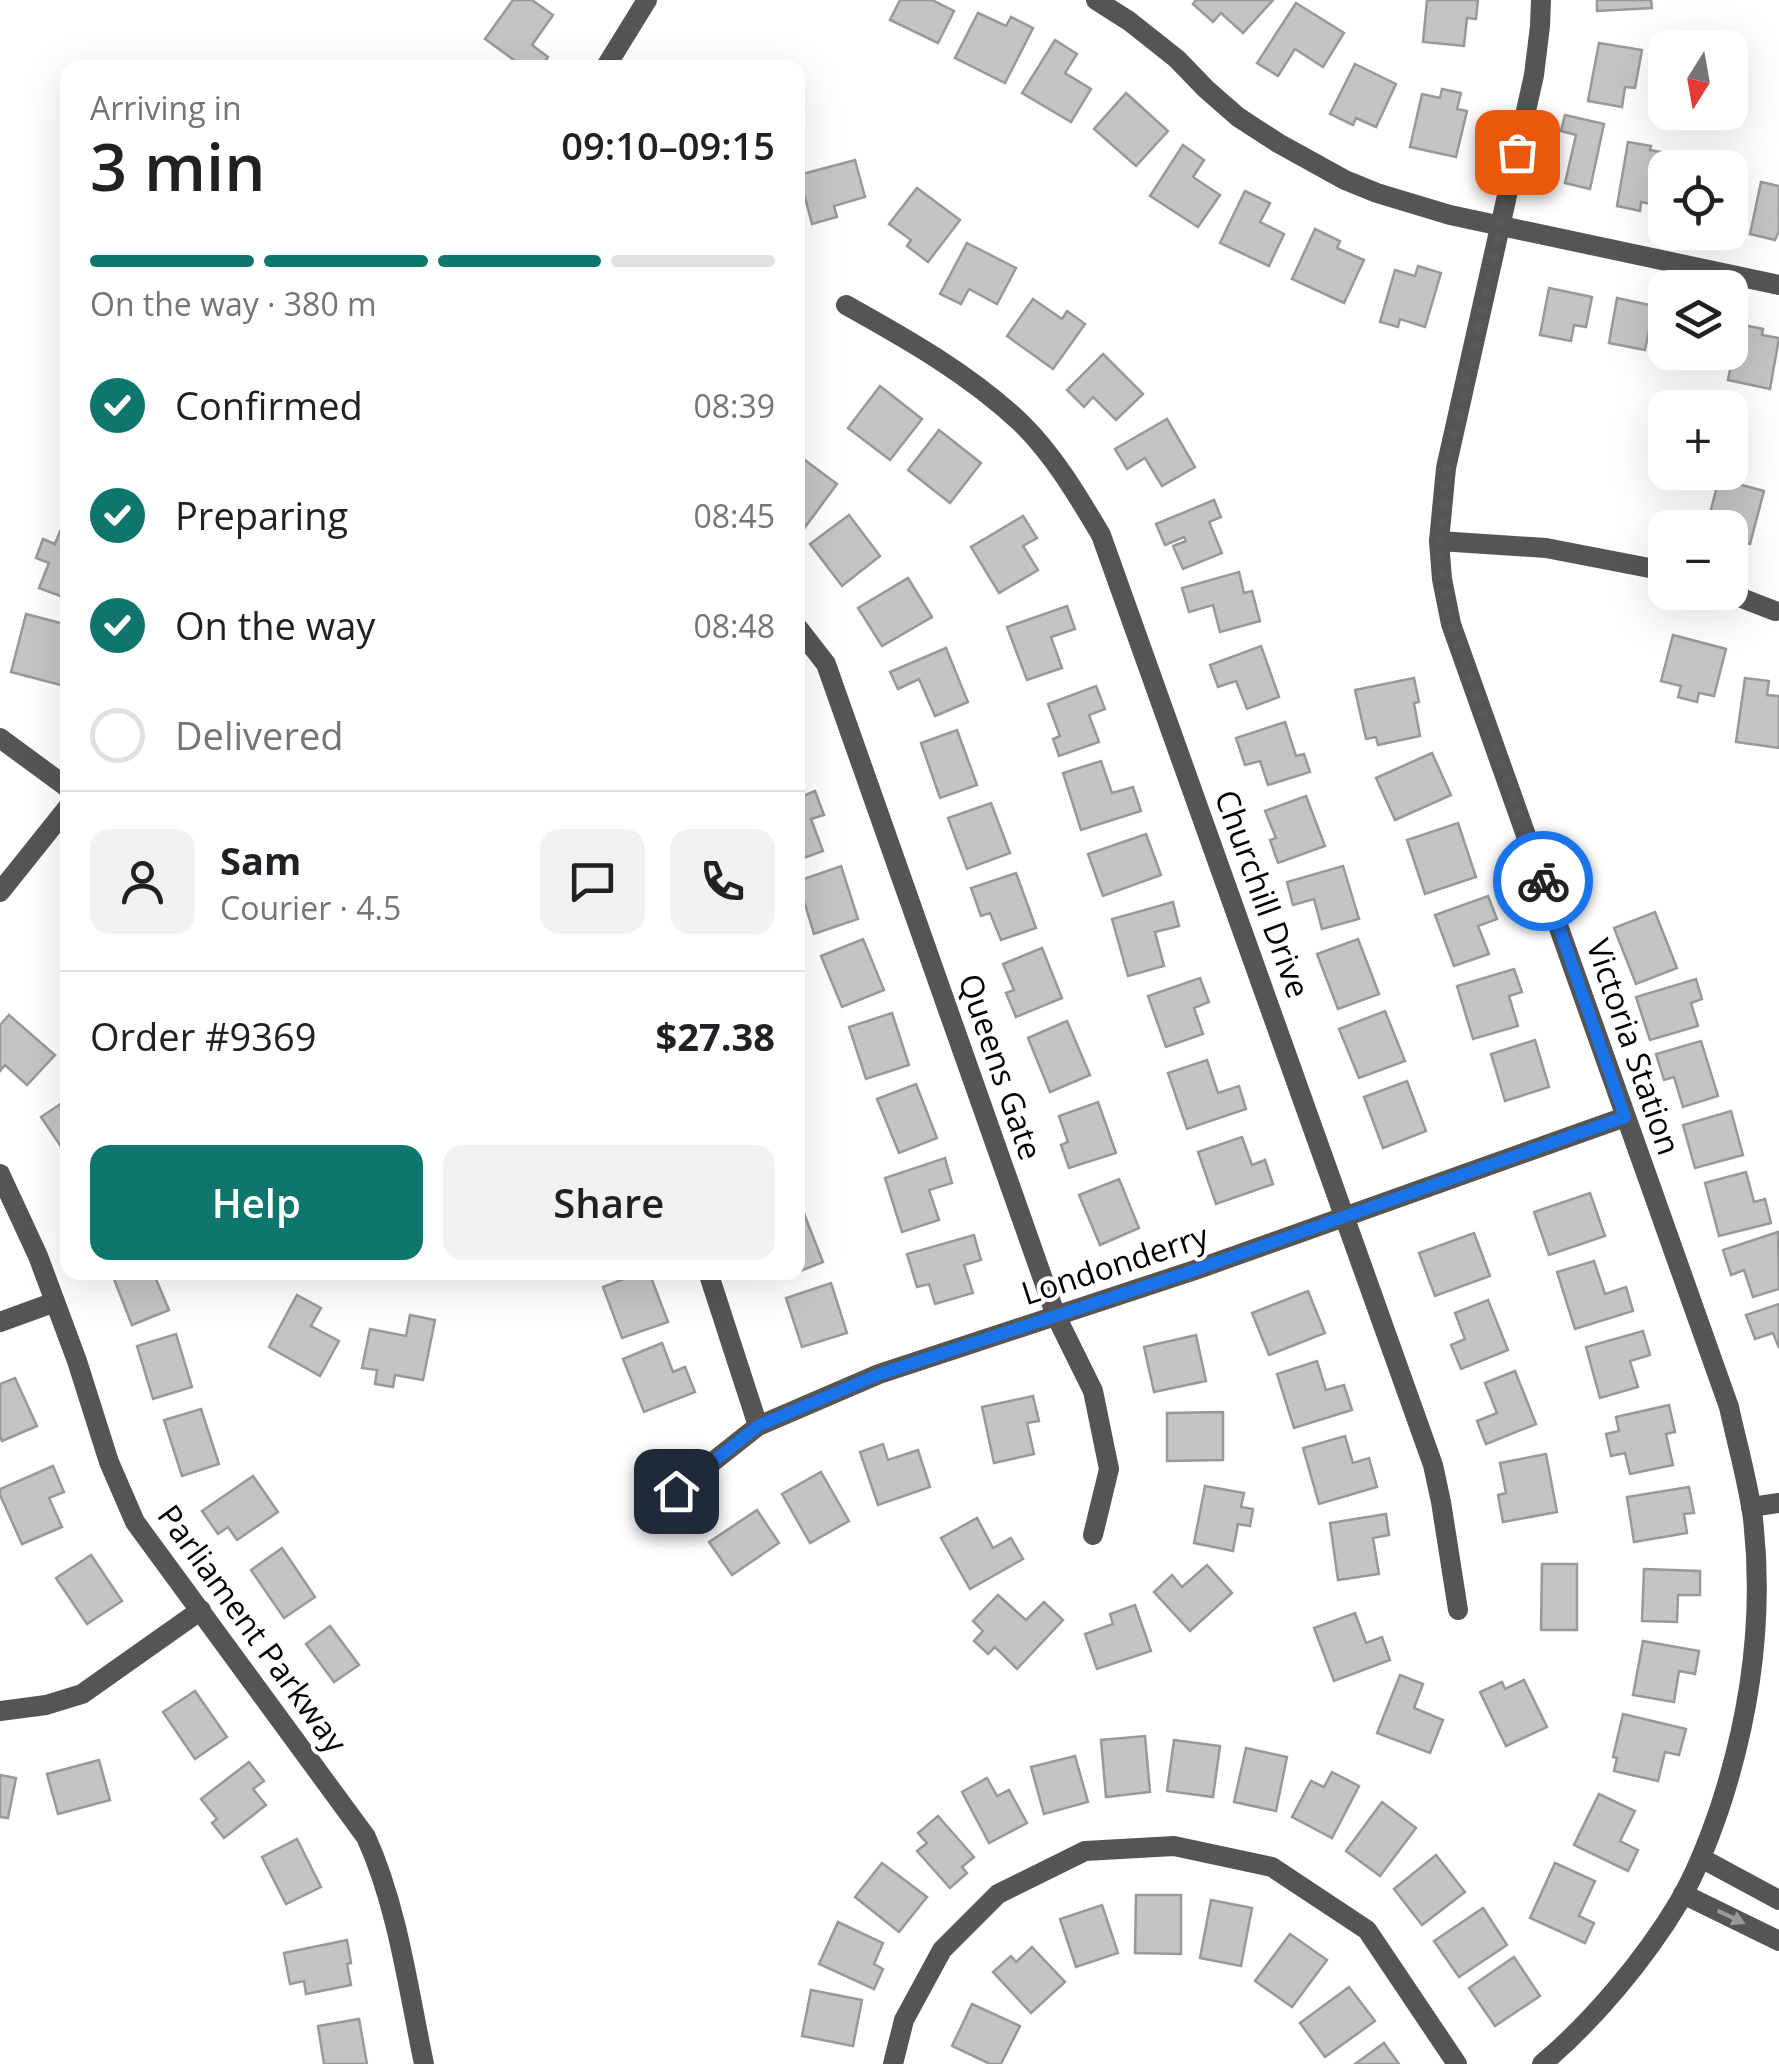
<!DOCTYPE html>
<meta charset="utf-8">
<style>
:root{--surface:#fff;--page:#f2f2f2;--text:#202124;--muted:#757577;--line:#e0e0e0;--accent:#0f766e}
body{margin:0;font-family:"Open Sans",sans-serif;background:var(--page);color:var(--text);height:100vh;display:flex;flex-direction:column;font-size:38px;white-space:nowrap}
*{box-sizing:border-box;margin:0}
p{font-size:32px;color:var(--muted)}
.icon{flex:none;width:55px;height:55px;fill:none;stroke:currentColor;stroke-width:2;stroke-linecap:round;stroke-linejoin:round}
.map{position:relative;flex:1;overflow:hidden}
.side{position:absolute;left:60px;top:60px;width:745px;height:1220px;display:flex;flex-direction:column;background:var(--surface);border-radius:20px;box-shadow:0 10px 40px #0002}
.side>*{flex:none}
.needle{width:65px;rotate:191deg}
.fabs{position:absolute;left:1648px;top:30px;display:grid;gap:20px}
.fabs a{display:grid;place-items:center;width:100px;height:100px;border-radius:20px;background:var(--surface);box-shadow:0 10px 40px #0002;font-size:50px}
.pin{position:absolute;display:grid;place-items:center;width:85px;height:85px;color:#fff;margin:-42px;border-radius:20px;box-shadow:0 5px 15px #0006}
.courier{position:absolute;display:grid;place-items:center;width:100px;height:100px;margin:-50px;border:8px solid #1a73e8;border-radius:50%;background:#fff;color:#222;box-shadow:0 2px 12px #0007}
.summary em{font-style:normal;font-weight:600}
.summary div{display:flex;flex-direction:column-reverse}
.summary{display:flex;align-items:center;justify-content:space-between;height:170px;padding:0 30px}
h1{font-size:65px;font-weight:600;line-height:75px}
.bar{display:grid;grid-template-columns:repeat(4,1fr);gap:15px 10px;align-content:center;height:120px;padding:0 30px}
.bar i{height:12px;border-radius:8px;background:var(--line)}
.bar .current{background:var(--accent)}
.bar p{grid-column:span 4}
.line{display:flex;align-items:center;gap:25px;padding:0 30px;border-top:2px solid var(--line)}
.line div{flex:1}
.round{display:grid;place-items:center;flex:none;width:105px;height:105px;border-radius:20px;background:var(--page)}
ol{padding:0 30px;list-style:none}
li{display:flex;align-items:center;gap:30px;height:110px}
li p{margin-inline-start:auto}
li .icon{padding:10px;border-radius:50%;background:var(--accent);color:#fff;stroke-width:4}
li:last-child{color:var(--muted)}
li i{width:55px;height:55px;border:5px solid var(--line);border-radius:50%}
.button{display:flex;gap:20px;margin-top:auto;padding:20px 30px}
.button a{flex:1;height:115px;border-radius:20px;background:var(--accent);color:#fff;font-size:40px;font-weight:600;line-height:115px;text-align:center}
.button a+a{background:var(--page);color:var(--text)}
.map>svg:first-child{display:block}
.building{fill:#c4c4c4;stroke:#999;stroke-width:2.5}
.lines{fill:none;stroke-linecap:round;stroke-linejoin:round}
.street{stroke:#555;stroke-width:20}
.oneway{fill:#999}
.done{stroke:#595959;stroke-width:10;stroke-dasharray:0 18}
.route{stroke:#1a73e8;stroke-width:12}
.labels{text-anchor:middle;stroke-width:8;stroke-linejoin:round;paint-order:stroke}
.street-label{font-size:32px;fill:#000;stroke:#fff}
</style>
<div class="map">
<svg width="1779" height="2064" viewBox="0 0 1779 2064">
<rect width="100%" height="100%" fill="#fff"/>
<g class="building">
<path d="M513,0H532L553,15L532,45L548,57L540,68H525L485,39Z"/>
<path d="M900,0H932L954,11L938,43L890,20Z"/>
<path d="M1196,0H1273L1243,33L1221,13L1213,22L1193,4Z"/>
<path d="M1427,0H1478L1476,19L1467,18L1464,46L1423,42Z"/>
<path d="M1597,0H1651L1652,8L1597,11Z"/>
<path d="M1296,3L1344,33L1323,67L1295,49L1278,76L1257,63Z"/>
<path d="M978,13L1006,26L1011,17L1033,28L1005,83L955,58Z"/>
<path d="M1055,40L1077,54L1065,73L1091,89L1071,122L1022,93Z"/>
<path d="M1599,43L1642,50L1635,88L1625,87L1622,107L1588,101Z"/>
<path d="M1355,64L1396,84L1376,127L1356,118L1353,125L1330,114Z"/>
<path d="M1442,89L1461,93L1457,109L1467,111L1456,157L1410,147L1422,94L1440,98Z"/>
<path d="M1126,93L1168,131L1136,166L1094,129Z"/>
<path d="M1565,115L1604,124L1590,189L1565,183L1576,135L1561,131Z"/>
<path d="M1628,142L1651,146L1650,150L1671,154L1668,168H1665L1661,206L1641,202L1640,211L1617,206Z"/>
<path d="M1183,145L1204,160L1193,177L1220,195L1198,227L1150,196Z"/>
<path d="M855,160L865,197L834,206L837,217L812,224L799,175Z"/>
<path d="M1761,182L1779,186V231L1775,240L1750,234Z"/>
<path d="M917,188L960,220L928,262L907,246L911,240L889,224Z"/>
<path d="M1245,191L1270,203L1260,222L1284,234L1269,266L1220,243Z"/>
<path d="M1315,229L1340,241L1337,248L1364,260L1344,303L1292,279Z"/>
<path d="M967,243L1016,268L997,304L969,289L961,304L940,294Z"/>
<path d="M1418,266L1441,273L1425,327L1400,319L1398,327L1380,322L1395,270L1415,276Z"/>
<path d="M1549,288L1592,297L1586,327L1574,325L1571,341L1540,335Z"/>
<path d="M1617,298L1654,306L1645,350L1609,343Z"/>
<path d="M1033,299L1062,319L1067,311L1085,324L1053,369L1007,336Z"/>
<path d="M1739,324L1763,329L1762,335L1779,338L1770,389L1728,380Z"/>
<path d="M1665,325V352H1712L1710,363L1660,353Z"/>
<path d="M1103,354L1143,394L1116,420L1093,397L1084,407L1067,390Z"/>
<path d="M880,386L922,419L890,460L848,428Z"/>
<path d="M1167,419L1195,467L1162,486L1145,458L1127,469L1115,449Z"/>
<path d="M939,430L981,463L950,503L908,470Z"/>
<path d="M798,455L837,484L800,534L798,531Z"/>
<path d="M1719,479L1764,491L1750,544L1730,539V528H1706Z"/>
<path d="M1214,500L1221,517L1209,522L1222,553L1183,569L1173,546L1186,541L1184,537L1165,545L1156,524Z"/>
<path d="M849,515L880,556L842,586L810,544Z"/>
<path d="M1023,516L1037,538L1023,546L1038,570L999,593L971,547Z"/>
<path d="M60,531L68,534V599L39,588L49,563L36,558L43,539L55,544Z"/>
<path d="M1239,572L1244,593L1252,591L1260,621L1220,632L1213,605L1189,612L1182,588Z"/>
<path d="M908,578L932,617L882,646L858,608Z"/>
<path d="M1067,606L1075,629L1051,637L1062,668L1027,680L1007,627Z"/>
<path d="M26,614L68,625V639L62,661L68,662V687L11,672Z"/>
<path d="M1673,635L1726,649L1714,696L1699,693L1697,702L1678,697L1681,686L1661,681Z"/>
<path d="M1261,646L1279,697L1247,709L1236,681L1218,687L1210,665Z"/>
<path d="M946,648L968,702L935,716L919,679L898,689L890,672Z"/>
<path d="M1414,678L1419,702L1414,703L1420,736L1378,745L1376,737L1366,739L1355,690Z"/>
<path d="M1745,678L1769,681L1767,695L1779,696V748L1736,742Z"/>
<path d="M1096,686L1105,709L1089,715L1099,742L1059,756L1053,739L1060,736L1048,704Z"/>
<path d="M1285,722L1296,756L1304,754L1310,772L1268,785L1260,761L1245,765L1236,738Z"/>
<path d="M957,730L977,785L940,798L921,743Z"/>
<path d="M1432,753L1451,795L1395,820L1376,778Z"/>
<path d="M1101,761L1112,793L1133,787L1141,811L1081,830L1063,773Z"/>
<path d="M815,791L824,815L811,819L823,851L798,860V798Z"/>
<path d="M1306,796L1325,846L1278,863L1270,840L1276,838L1265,811Z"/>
<path d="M991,803L1010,853L967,869L948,818Z"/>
<path d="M1458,823L1476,877L1425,894L1407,840Z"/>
<path d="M1146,834L1161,875L1103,896L1088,854Z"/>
<path d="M841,866L858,919L814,934L798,881Z"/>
<path d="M1343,866L1359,919L1322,929L1314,899L1293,905L1287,882Z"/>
<path d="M1016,873L1036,928L1001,940L990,913L981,916L971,888Z"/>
<path d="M1488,896L1497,919L1478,926L1489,954L1454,966L1435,915Z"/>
<path d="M1173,902L1179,926L1155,932L1164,966L1128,976L1112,919Z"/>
<path d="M1655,912L1677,968L1636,984L1614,928Z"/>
<path d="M863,939L884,990L842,1007L821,956Z"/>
<path d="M1358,939L1379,994L1338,1009L1317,954Z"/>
<path d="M1042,948L1062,998L1016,1017L1006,993L1014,990L1003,964Z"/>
<path d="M1514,969L1522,992L1509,996L1518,1026L1473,1039L1457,986Z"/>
<path d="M1200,978L1209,1002L1194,1008L1203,1034L1166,1047L1148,996Z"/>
<path d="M1696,979L1702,999L1691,1003L1698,1026L1650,1040L1636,997Z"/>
<path d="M1385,1011L1405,1061L1359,1078L1339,1029Z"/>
<path d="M892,1013L909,1065L866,1079L849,1027Z"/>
<path d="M9,1015L55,1055L27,1085L5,1065L0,1071V1025Z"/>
<path d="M1067,1021L1090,1075L1050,1092L1028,1038Z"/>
<path d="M1535,1040L1549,1087L1505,1101L1491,1054Z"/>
<path d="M1701,1041L1718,1096L1683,1107L1674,1077L1664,1080L1656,1054Z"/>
<path d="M1207,1060L1218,1093L1239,1086L1246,1109L1187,1129L1168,1073Z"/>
<path d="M1407,1081L1426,1131L1383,1148L1364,1097Z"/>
<path d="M916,1084L937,1138L899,1153L877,1099Z"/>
<path d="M68,1099V1157L41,1117Z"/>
<path d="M1098,1102L1116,1153L1069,1168L1061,1145L1068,1142L1059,1116Z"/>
<path d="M1731,1111L1743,1155L1695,1168L1683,1125Z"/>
<path d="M1242,1137L1252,1165L1265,1160L1273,1184L1216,1204L1198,1152Z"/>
<path d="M945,1158L952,1183L929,1190L939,1220L902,1232L885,1178Z"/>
<path d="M1746,1172L1754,1202L1765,1199L1771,1223L1719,1236L1705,1183Z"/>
<path d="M1119,1179L1139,1228L1100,1245L1079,1195Z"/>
<path d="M1590,1193L1605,1236L1549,1255L1534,1212Z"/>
<path d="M801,1206L823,1262L798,1272V1207Z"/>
<path d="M1778,1232L1779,1289L1753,1297L1744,1270L1731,1275L1723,1250Z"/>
<path d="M1474,1233L1490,1276L1435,1296L1419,1253Z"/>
<path d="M974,1235L981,1260L964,1265L973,1293L935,1304L929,1284L917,1287L907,1254Z"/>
<path d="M1594,1261L1605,1294L1626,1287L1633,1311L1575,1329L1557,1272Z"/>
<path d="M114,1272H153L169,1310L132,1325L112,1274Z"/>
<path d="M642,1272H649L668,1322L622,1338L603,1287Z"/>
<path d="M831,1283L847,1333L802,1347L786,1298Z"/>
<path d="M1308,1291L1325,1333L1269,1355L1252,1313Z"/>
<path d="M297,1295L321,1308L311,1326L339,1341L320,1376L269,1347Z"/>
<path d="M1488,1300L1508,1350L1461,1369L1451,1345L1465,1339L1455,1313Z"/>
<path d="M1779,1304V1348L1773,1333L1755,1339L1746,1315Z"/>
<path d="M410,1315L435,1320L423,1380L395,1375L393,1387L375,1384L377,1370L362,1368L370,1329L406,1336Z"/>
<path d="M1643,1331L1650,1355L1630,1361L1638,1387L1600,1398L1586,1347Z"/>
<path d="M176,1334L192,1387L153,1399L137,1346Z"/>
<path d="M1196,1335L1206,1381L1154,1392L1144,1347Z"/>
<path d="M662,1343L673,1372L685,1367L695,1392L644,1412L623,1359Z"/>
<path d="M1317,1361L1326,1390L1344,1385L1352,1410L1294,1428L1277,1374Z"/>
<path d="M1515,1371L1536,1424L1486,1444L1477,1421L1497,1413L1485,1383Z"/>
<path d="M15,1378L37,1426L2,1441L0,1436V1384Z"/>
<path d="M1033,1396L1039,1421L1027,1423L1034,1454L994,1463L982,1407Z"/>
<path d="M1669,1405L1675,1432L1666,1434L1673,1465L1630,1474L1625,1453L1611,1456L1606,1434L1619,1431L1616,1417Z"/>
<path d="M201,1409L219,1464L182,1476L164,1420Z"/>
<path d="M1223,1412V1460L1167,1461V1413Z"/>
<path d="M1345,1436L1353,1463L1369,1458L1377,1487L1319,1504L1303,1448Z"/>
<path d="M883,1444L888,1460L918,1450L930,1487L878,1505L860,1452Z"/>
<path d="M1546,1454L1557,1512L1503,1522L1498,1495L1506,1493L1500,1463Z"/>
<path d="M53,1466L64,1492L49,1498L62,1527L22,1544L0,1495V1489Z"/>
<path d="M821,1472L849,1521L810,1543L782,1494Z"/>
<path d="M253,1476L278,1512L237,1540L228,1527L218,1534L202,1511Z"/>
<path d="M1205,1486L1244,1493L1241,1507L1253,1509L1250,1526L1238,1524L1233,1551L1194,1543Z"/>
<path d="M1689,1487L1694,1513L1684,1514L1687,1533L1634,1542L1627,1497Z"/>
<path d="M757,1510L779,1543L732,1575L709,1542Z"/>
<path d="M1386,1514L1389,1535L1373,1538L1379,1574L1338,1580L1330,1523Z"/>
<path d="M977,1518L993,1548L1011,1538L1023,1559L970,1589L941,1538Z"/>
<path d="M282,1548L315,1597L284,1618L251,1570Z"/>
<path d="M91,1555L122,1601L87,1624L56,1578Z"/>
<path d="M1542,1564H1577V1630H1541Z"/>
<path d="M1207,1565L1232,1593L1190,1631L1154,1592L1172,1575L1182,1587Z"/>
<path d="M1644,1569L1700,1571V1595H1678L1677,1622L1642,1621Z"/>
<path d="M998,1595L1026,1620L1044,1602L1063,1620L1017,1669L995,1647L988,1654L974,1641L983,1631L973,1621Z"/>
<path d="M1135,1605L1151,1651L1097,1669L1085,1634L1113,1624L1110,1614Z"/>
<path d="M1355,1613L1366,1643L1382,1637L1390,1660L1334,1681L1314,1628Z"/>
<path d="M330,1626L359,1665L334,1682L306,1644Z"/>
<path d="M1643,1641L1699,1651L1695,1674L1679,1671L1674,1702L1633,1695Z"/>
<path d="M1400,1675L1423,1684L1414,1708L1443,1720L1430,1753L1377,1733Z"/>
<path d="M1524,1680L1547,1727L1506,1746L1480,1692L1502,1682L1505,1689Z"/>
<path d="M195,1691L227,1737L195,1759L163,1712Z"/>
<path d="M1623,1714L1686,1729L1679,1755L1665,1752L1658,1781L1614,1771L1617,1758L1613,1757Z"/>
<path d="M1145,1736L1150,1792L1106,1797L1101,1740Z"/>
<path d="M1174,1740L1220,1746L1213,1797L1167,1791Z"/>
<path d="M1246,1748L1287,1757L1276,1811L1234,1802Z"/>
<path d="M1075,1756L1088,1802L1044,1814L1031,1767Z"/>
<path d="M99,1760L110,1800L58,1814L47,1774Z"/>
<path d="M249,1762L264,1781L253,1789L266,1805L224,1838L212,1823L217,1819L201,1799Z"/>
<path d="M1332,1772L1359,1786L1332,1838L1292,1817L1311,1781L1324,1787Z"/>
<path d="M0,1775L16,1778L8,1818L0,1817Z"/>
<path d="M987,1778L997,1796L1009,1790L1027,1823L989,1843L962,1792Z"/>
<path d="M1599,1794L1635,1811L1620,1841L1638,1850L1628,1871L1574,1845Z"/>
<path d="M1382,1802L1416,1828L1380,1876L1346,1851Z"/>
<path d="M938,1816L974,1857L962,1867L967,1873L950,1888L917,1851L927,1843L918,1833Z"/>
<path d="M297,1839L321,1887L286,1904L262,1857Z"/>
<path d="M1436,1855L1465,1892L1422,1925L1394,1889Z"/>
<path d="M882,1863L927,1897L899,1932L855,1897Z"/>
<path d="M1555,1863L1595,1881L1579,1916L1594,1923L1585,1943L1530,1918Z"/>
<path d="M1136,1895H1181V1954L1135,1953Z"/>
<path d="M1211,1900L1252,1908L1241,1966L1200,1958Z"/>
<path d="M1102,1905L1118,1953L1076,1967L1060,1919Z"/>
<path d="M1483,1908L1507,1945L1459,1977L1434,1941Z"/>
<path d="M838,1922L883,1943L874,1964L883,1969L874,1989L819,1964Z"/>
<path d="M1290,1934L1327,1960L1292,2007L1255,1981Z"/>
<path d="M347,1940L351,1963L347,1964L351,1985L306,1994L304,1981L290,1984L284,1953Z"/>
<path d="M1032,1947L1065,1982L1031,2013L993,1972L1011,1956L1016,1962Z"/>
<path d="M1514,1957L1540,1996L1495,2026L1469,1988Z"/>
<path d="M1349,1987L1375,2021L1325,2057L1300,2023Z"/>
<path d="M811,1990L862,2000L853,2046L802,2036Z"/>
<path d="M972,2004L1020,2026L1001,2064H990L952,2046Z"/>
<path d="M359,2019L367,2064H324L318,2026Z"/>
<path d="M1384,2043L1399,2064H1355Z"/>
</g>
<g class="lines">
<g class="street">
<path d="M1096,0L1129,21L1177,59L1206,89L1238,117L1278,143L1345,180L1377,193L1450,215L1779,285"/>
<path d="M1541,0L1540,26L1534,75L1446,468L1439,541L1442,579L1451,624L1729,1407C1737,1444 1748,1481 1753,1519C1764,1616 1751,1711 1721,1804C1710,1837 1697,1871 1679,1902C1645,1959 1593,2021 1542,2064"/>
<path d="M605,68L647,0"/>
<path d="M846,305C907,339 969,374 1020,422C1053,454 1078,496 1101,535L1433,1465L1441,1502L1458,1610"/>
<path d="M1439,541L1546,548L1665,571"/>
<path d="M1726,592L1775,611"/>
<path d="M798,628L826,664L1056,1316L1093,1391L1109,1469L1093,1535"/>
<path d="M0,738L68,788"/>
<path d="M0,892L68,807"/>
<path d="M0,1174L38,1256L77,1361L109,1462L135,1522L366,1837C398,1908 408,1988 424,2064"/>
<path d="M708,1272L758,1426"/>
<path d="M0,1322L55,1302"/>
<path d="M1751,1507L1779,1503"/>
<path d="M648,1513L758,1426L879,1374L1195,1270L1625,1117"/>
<path d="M0,1711L46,1705L82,1694L201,1610"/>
<path d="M1701,1858L1779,1900"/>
<path d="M1683,1894L1779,1941"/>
<path d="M893,2064L904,2020L942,1950L998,1894L1085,1851L1174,1846L1272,1867L1367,1930L1457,2064"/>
</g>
</g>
<defs><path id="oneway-solid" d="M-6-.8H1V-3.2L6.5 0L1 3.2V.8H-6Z" transform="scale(2.5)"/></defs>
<use class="oneway" href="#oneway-solid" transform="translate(1731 1917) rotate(26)"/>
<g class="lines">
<path class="done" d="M1517,152L1499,226L1494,260L1446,468L1439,540L1442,578L1451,624L1543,881"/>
<path class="route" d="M676,1491L758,1426L880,1374L1195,1270L1625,1117L1543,881"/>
</g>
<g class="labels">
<g class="street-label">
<text transform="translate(1262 894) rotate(70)" y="11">Churchill Drive</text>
<text transform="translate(1633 1047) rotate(71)" y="11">Victoria Station</text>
<text transform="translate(1000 1067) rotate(71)" y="11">Queens Gate</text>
<text transform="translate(1115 1265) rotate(-18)" y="11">Londonderry</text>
<text transform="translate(252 1629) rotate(54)" y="11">Parliament Parkway</text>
</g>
</g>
</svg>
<div class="fabs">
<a><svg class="needle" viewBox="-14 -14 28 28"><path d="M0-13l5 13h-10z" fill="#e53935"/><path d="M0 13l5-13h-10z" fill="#757577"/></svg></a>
<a><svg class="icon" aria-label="locate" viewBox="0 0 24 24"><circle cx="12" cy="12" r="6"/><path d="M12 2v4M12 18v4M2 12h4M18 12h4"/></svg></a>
<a><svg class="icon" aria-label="layers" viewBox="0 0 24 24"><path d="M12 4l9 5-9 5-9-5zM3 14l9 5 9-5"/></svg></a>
<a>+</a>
<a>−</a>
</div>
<div class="pin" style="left:1517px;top:152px;background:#ea580c"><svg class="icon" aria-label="bag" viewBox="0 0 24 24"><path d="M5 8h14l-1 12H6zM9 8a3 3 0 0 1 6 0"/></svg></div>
<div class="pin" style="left:676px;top:1491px;background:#1f2937"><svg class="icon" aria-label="home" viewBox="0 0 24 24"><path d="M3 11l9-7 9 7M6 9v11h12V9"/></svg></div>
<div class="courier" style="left:1543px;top:881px"><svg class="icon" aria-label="bike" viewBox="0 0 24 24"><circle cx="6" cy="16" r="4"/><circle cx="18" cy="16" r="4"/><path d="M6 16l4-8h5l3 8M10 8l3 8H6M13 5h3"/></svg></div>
<section class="side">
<div class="summary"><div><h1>3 min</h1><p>Arriving in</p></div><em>09:10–09:15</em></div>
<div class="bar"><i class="current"></i><i class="current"></i><i class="current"></i><i></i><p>On the way · 380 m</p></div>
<ol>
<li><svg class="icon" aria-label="check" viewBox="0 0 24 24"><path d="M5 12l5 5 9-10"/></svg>Confirmed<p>08:39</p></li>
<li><svg class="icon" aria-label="check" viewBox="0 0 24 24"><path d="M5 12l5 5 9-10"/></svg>Preparing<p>08:45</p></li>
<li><svg class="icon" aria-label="check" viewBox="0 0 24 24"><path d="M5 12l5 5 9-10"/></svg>On the way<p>08:48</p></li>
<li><i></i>Delivered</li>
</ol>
<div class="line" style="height:180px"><a class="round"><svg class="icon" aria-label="person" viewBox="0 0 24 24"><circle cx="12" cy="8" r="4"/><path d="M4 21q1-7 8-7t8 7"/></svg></a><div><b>Sam</b><p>Courier · 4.5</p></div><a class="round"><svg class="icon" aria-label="chat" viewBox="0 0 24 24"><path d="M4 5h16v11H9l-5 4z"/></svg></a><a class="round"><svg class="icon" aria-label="phone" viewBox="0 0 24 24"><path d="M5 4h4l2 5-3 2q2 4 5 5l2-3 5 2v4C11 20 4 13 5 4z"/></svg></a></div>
<div class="line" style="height:130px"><div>Order #9369</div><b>$27.38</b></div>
<div class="button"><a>Help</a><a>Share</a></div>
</section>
</div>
